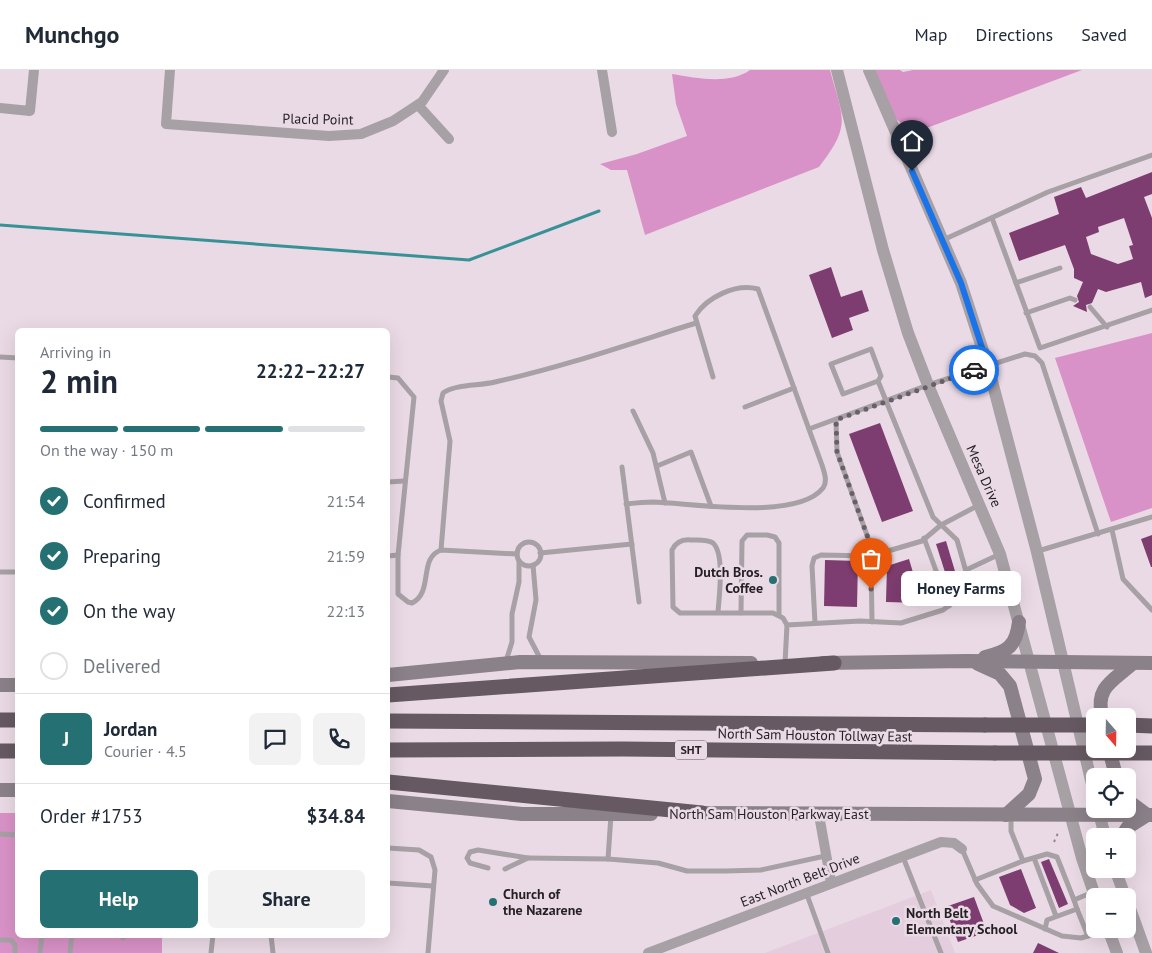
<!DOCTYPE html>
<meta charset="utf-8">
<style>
:root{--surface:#fff;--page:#f2f2f3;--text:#1f2937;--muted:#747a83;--line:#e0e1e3;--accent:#247073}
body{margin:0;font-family:"PT Sans",sans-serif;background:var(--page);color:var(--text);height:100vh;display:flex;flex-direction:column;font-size:19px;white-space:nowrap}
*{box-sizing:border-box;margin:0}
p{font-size:16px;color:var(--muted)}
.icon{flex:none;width:28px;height:28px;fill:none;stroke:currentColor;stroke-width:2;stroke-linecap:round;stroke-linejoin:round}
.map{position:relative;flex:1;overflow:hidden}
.drawer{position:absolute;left:15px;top:258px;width:375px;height:610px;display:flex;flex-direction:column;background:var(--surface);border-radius:8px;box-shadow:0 5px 20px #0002}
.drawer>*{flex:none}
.needle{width:32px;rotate:160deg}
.tools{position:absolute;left:1086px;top:638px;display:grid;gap:10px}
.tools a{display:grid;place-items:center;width:50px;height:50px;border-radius:8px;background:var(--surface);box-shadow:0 5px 20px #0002;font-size:25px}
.pin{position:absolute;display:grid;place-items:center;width:42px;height:42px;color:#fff;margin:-51px -21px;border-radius:50% 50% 50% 0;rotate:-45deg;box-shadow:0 0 5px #0007}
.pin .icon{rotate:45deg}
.courier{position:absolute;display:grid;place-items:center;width:50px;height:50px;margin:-25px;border:4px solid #1a73e8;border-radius:50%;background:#fff;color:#222;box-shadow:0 1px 6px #0007}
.bubble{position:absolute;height:35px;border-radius:8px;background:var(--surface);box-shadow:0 5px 20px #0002;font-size:16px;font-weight:600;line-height:35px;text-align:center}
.headline em{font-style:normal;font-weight:600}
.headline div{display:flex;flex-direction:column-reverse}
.headline{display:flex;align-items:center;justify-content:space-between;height:85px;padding:0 25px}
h1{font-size:32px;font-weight:600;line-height:38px}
.bar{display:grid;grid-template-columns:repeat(4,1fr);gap:8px 5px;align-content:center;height:60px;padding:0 25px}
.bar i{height:6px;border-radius:4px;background:var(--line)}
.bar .selected{background:var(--accent)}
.bar p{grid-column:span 4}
.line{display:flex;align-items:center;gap:12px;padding:0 25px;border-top:1px solid var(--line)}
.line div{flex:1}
.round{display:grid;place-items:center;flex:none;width:52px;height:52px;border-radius:8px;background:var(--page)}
ol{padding:0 25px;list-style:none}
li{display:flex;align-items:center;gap:15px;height:55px}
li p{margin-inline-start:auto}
li .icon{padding:5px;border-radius:50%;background:var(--accent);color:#fff;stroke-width:4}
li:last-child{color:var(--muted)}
li i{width:28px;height:28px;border:2px solid var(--line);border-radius:50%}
.cta{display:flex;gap:10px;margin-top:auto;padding:10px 25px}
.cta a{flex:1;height:58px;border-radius:8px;background:var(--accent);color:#fff;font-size:20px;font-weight:600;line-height:58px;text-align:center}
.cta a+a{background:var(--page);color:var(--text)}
header{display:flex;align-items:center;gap:30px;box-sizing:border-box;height:70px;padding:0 25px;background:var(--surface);border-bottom:1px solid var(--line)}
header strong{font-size:24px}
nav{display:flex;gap:28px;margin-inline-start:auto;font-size:18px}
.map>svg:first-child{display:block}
.built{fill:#e4cede}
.green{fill:#d992c7}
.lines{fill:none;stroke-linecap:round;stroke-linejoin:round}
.stream{stroke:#379297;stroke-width:3}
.building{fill:#7e3d70;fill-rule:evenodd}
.path{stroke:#948991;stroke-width:2;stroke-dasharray:2.5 4;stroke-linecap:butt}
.service{stroke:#a7a0a5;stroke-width:5}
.minor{stroke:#a7a0a5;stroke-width:10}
.tertiary{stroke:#a7a0a5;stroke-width:12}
.secondary{stroke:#8b8188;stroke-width:14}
.motorway{stroke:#665962;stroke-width:15}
.motorway-bridge{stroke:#665962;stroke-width:15}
.done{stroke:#696067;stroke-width:5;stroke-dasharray:0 9}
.route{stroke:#1a73e8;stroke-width:6}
.poi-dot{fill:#247073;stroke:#eadae5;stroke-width:2}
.labels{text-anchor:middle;stroke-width:5;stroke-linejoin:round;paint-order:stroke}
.shield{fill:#eadae5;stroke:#5f575d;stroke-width:1}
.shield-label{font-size:12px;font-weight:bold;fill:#241f23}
.street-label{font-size:14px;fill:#241f23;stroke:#eadae5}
.poi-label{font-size:14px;font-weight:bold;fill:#241f23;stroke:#eadae5;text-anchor:start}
</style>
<header>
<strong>Munchgo</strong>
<nav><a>Map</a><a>Directions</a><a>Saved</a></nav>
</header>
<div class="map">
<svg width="1152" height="883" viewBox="0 0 1152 883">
<rect width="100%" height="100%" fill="#eadae5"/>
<path class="built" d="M931,820L955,883H765Z"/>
<g class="green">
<path d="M750,0H830C843,49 852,54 819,97L645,165L627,100H611L600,94L637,84L687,66L676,34L672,4C696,8 729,15 750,0Z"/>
<path d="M872,0H900L903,2L913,0H1082L924,59L903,55L889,42Z"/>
<path d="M1152,263V438L1111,452L1055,288Z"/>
<path d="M0,743H17L18,865H162V883H0Z"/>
</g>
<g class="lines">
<path class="stream" d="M0,155L469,190L599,141"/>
</g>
<g class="building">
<path d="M1152,102V124L1144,127L1152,148V225L1145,228L1141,212L1106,222L1098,219L1092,233L1086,235L1087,242L1073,236L1079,232L1077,226L1083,212L1074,208V199L1065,175L1019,191L1009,163L1059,144L1054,127L1081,117L1086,128ZM1124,148L1133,175L1129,176L1133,189L1118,194L1091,184L1086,167L1099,162L1098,157Z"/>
<path d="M831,197L841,227L862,220L869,241L849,248L853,260L832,268L809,205Z"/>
<path d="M880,353L913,441L882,452L849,364Z"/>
<path d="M1152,465V497H1151L1141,469Z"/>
<path d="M946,471L960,518L951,521L936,474Z"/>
<path d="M909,489L922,533L886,532L887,496Z"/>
<path d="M825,490L858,491L857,537L824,536Z"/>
<path d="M1049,789L1068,834L1059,838L1041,792Z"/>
<path d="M1021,799L1036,838L1024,843L1010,835L999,807Z"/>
<path d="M974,827L987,862L958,872L945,837Z"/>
<path d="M1038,873L1059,883H1033Z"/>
</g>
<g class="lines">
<path class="path" d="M1054,772L1058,763"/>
<g class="service">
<path d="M992,148L1040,278L1152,240"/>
<path d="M943,170L1048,122L1152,85"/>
<path d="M1016,213L1060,198"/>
<path d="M1090,237L1107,257"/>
<path d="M1026,243L1070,228L1075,230"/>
<path d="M0,287L18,288"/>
<path d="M388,307L398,308L414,327L398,485L388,486"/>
<path d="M745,337L794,318"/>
<path d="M633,341L653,383L665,433"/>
<path d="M809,359L928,315L1025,284L1035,286L1042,293L1098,464"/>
<path d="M657,396L691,382L711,436"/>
<path d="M622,397L639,532"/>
<path d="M388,412L404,411"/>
<path d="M626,434C635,433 644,432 653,432C692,433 797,451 823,418C828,411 824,402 822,395L758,219C736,213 707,227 695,246L713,307"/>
<path d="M1112,460L1123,509L1152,540"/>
<path d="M924,468L949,536"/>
<circle cx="529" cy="484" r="12"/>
<path d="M441,480L450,371L441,331L443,323C456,314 479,316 495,312C563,297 629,274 696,253"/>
<path d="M1038,481L1152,447"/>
<path d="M540,483L632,474"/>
<path d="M398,485V524L408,532L412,533C434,522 418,488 441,480L517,484"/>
<path d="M533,495L536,530L529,567L541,590"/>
<path d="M966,500L1000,484"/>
<path d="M0,502H18"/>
<path d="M718,542C719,527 725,484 713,473C708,469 698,470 691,470C682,469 676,472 672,480L673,537L680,543H773L783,548L787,555"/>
<path d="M741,543L742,471L747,465H767L775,467L779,473V545"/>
<path d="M872,552L871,486L922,471L941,455L979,435"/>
<path d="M815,553L812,496L814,488L821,485L871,486L872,479L837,382L836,350"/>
<path d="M506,591L512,572V544L519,512V491"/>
<path d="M785,593L787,555L860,551L901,553L943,540L966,523L967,505L957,470L933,447L878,311L881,306L871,279L831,294L843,324L878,311"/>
<path d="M1011,745V761L1023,791L1047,784L1057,787L1074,830L1093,822"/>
<path d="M0,764L18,765"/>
<path d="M388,778L419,780L431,787L435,800L428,883"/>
<path d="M962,779L977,814L993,836L1062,866L1081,868L1108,860"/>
<path d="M903,787L941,883"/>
<path d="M528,788L608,789L611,745"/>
<path d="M1034,788L1056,846"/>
<path d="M608,789L658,793L687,801H726L761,800L825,786"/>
<path d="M488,798L470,793L467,788L470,782L478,780L528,788L505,799"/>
<path d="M975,810L1023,791"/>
<path d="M388,813L433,816"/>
<path d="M806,822L828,883"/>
<path d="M1077,839L1088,866"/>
<path d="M1045,859L1047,850L1077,839L1074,830"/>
<path d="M271,865L273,883"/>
<path d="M123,868V865"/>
<path d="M0,870H11L15,875V883"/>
<path d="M40,883L42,865"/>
<path d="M70,883L72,865"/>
<path d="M211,883L213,865"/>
</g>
<g class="minor">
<path d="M170,0L166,54L329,66L361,64L393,51L422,32L444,0"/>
<path d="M602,0L612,62"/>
<path d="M418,35L449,69"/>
<path d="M0,38L30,41L34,0"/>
<path d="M819,745L831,812"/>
<path d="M648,883L941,772L954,773L962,779"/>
</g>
<g class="tertiary">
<path d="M837,0L883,180L908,263L928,315L1000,484L1082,788L1095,826"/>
<path d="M869,0L961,213L988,296L1037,482L1095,727"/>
<path d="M1098,739L1105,766"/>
<path d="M1115,799L1125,826"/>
<path d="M1128,833L1146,883"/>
<path d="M1108,859L1117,883"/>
</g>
<g class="secondary">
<path d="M985,587C1008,582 1016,576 1019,552"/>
<path d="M823,593L967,591L1152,593"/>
<path d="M978,594L1000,604L1010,616L1035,709L1029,724L1006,745"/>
<path d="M388,605L520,592L751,593"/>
<path d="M0,615H18"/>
<path d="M1102,646C1095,617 1113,611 1133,593"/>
<path d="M1109,679L1116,706"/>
<path d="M0,720H18"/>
<path d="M388,731L522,744H651"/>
<path d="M1128,731L1147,745"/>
<path d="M693,743L1152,745"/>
<path d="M1122,766L1128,757L1147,745"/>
</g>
<g class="motorway">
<path d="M388,625L834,593"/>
<path d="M0,650H18"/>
<path d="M388,651L985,655"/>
<path d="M1128,655L1152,656"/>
<path d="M388,680L623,679L995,683"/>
<path d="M0,681H18"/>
<path d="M388,712L702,743"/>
</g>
<g class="motorway-bridge">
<path d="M985,655H1095"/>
<path d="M995,683H1151"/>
</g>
</g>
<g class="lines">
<path class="done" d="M871,519L872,479L837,382L836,350L974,300"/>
<path class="route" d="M912,101L961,213L988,296L974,300"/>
</g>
<g class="poi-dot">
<circle cx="773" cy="510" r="5"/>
<circle cx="493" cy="832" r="5"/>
<circle cx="896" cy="851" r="5"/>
</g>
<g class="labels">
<rect class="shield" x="675" y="670.5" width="32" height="19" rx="4"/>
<g class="shield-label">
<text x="691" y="684">SHT</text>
</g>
<g class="street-label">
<text transform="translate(318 49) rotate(1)" y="5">Placid Point</text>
<text transform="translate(984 406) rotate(66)" y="5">Mesa Drive</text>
<text transform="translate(815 665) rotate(1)" y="5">North Sam Houston Tollway East</text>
<text x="769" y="749">North Sam Houston Parkway East</text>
<text transform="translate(800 810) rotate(-21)" y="5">East North Belt Drive</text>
</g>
<g class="poi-label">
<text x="763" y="507" text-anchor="end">Dutch Bros.<tspan x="763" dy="16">Coffee</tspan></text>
<text x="503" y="829">Church of<tspan x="503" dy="16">the Nazarene</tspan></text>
<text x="906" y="848">North Belt<tspan x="906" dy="16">Elementary School</tspan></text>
</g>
</g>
</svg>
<div class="tools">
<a><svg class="needle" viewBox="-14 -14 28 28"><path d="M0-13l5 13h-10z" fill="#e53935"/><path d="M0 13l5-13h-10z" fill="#747a83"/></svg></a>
<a><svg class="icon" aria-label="locate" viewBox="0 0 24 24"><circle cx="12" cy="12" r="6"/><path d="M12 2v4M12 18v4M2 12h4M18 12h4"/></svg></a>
<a>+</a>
<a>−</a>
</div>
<div class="pin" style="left:871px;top:519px;background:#ea580c"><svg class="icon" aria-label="bag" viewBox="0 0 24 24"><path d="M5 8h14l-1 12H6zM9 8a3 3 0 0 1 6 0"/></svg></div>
<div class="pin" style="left:912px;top:101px;background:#1f2937"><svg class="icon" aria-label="home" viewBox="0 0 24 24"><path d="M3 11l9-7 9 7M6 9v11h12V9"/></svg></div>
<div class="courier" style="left:974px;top:300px"><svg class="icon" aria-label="car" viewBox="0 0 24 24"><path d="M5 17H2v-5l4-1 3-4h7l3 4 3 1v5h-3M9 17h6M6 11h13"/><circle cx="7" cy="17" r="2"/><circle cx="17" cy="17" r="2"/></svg></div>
<div class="bubble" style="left:901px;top:501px;width:120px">Honey Farms</div>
<section class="drawer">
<div class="headline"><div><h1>2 min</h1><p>Arriving in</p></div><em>22:22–22:27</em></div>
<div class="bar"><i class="selected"></i><i class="selected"></i><i class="selected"></i><i></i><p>On the way · 150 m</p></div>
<ol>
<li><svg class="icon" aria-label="check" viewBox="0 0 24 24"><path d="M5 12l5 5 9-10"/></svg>Confirmed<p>21:54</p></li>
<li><svg class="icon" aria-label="check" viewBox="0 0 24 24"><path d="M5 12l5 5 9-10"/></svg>Preparing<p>21:59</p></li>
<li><svg class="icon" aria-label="check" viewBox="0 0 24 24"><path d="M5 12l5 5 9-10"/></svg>On the way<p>22:13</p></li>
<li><i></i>Delivered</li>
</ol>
<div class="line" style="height:90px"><b class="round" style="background:var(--accent);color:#fff">J</b><div><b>Jordan</b><p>Courier · 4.5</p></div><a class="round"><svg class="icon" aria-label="chat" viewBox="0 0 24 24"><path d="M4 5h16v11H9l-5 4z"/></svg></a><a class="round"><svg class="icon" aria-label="phone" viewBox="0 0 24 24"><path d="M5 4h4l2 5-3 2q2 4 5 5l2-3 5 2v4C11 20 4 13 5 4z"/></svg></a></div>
<div class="line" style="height:65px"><div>Order #1753</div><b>$34.84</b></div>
<div class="cta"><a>Help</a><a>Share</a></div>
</section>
</div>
